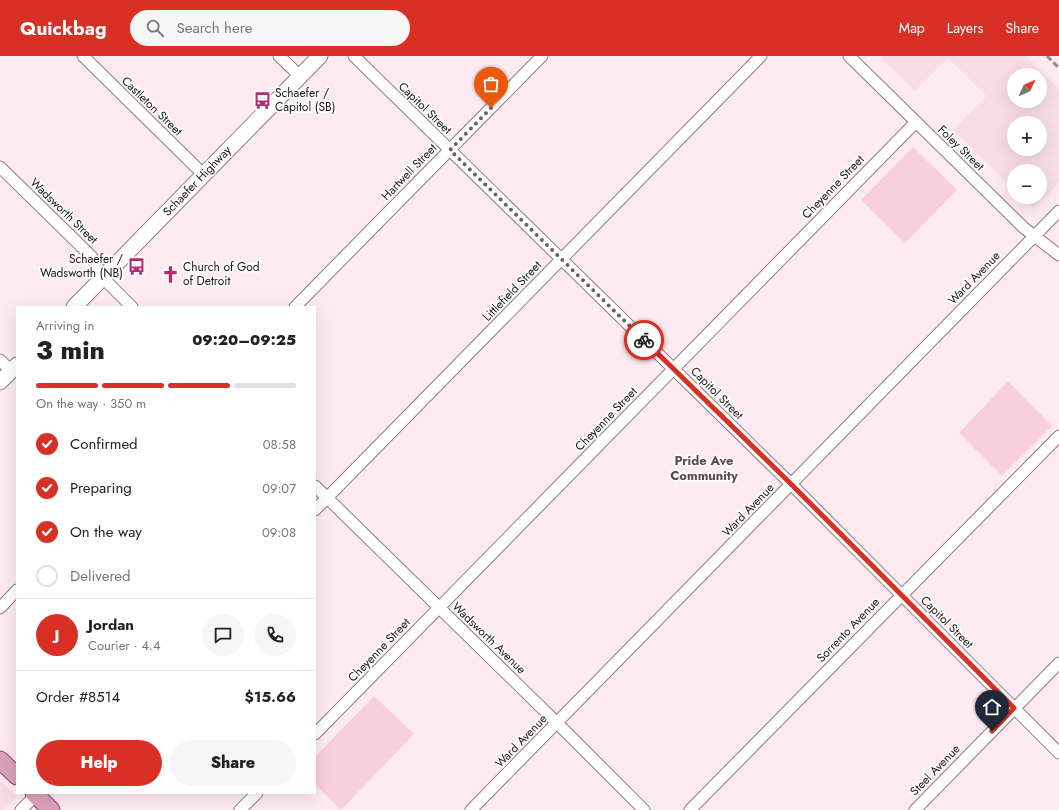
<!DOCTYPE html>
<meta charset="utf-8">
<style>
:root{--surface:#fff;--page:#f6f6f6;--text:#222;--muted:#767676;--line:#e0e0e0;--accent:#d93025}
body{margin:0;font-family:Jost,sans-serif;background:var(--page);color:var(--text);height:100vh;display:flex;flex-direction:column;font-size:15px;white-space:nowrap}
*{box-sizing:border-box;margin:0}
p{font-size:13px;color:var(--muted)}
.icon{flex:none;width:22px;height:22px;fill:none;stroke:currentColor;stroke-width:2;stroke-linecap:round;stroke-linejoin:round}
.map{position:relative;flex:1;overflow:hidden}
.details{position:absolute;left:16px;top:250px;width:300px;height:488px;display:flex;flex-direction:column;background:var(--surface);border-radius:0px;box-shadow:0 4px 16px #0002}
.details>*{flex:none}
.needle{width:26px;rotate:46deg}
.buttons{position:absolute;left:1007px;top:12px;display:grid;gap:8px}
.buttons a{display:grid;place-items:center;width:40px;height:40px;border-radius:50%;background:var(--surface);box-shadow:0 4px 16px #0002;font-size:20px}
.pin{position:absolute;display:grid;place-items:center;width:34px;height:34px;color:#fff;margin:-41px -17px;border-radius:50% 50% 50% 0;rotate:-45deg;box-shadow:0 0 4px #0007}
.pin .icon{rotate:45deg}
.courier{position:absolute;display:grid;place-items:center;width:40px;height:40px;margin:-20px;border:3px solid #d93025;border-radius:50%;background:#fff;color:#222;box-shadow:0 1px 5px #0007}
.headline em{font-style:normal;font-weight:800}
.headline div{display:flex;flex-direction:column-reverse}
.headline{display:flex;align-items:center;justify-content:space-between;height:68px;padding:0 20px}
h1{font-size:26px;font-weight:800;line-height:30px}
.bar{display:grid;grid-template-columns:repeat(4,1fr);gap:6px 4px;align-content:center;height:48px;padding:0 20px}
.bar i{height:5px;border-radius:3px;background:var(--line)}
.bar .on{background:var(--accent)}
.bar p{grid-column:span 4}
.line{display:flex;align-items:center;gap:10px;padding:0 20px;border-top:1px solid var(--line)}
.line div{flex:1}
.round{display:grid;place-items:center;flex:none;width:42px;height:42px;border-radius:21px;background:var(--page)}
ol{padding:0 20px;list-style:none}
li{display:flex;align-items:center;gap:12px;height:44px}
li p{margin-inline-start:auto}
li .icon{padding:4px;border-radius:50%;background:var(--accent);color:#fff;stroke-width:4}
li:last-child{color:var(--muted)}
li i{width:22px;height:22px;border:2px solid var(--line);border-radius:50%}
.button{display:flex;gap:8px;margin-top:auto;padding:8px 20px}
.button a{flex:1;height:46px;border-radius:24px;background:var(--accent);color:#fff;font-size:16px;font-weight:800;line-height:46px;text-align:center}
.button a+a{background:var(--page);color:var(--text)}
header{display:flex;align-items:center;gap:24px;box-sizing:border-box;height:56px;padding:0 20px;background:var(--accent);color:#fff}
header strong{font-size:19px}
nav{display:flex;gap:22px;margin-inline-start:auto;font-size:14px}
.search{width:280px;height:36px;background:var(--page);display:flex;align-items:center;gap:10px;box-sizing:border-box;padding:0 14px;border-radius:22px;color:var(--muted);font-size:15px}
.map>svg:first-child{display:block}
.built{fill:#f8dde7;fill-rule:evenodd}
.green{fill:#f9cfde}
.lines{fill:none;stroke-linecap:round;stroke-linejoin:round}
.street-casing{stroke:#8f7d83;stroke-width:13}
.secondary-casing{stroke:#8f7d83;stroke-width:17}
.primary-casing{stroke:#8b4664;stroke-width:19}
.street{stroke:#fff;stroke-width:11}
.secondary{stroke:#fff;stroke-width:15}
.primary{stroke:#dda0bb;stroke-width:17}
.rail{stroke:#96888c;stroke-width:3;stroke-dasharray:6 3;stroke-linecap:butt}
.done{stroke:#6b6063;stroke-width:4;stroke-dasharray:0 7.2}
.route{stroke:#d93025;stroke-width:5}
.labels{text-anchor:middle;stroke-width:3.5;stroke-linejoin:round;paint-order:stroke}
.poi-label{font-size:12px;fill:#1c1517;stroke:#fefefe;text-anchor:start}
.street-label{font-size:12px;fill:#1c1517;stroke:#fefefe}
.neighbourhood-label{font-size:13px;font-weight:bold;fill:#5a4a4f;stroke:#fefefe}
</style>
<header>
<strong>Quickbag</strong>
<div class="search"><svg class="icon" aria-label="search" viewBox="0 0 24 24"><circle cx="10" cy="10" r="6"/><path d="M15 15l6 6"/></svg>Search here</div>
<nav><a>Map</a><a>Layers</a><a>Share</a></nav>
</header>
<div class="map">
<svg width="1059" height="754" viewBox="0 0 1059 754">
<rect width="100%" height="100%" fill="#feebf1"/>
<g class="built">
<path d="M883,0H1026L1059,33V127L1034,152L1022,141H1040V115H1014V133L953,74L986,40L948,2L915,35L881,2ZM1014,19H1040V45H1014ZM1014,67H1040V93H1014Z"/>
<path d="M0,724L17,741L4,754H0Z"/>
</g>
<g class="green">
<path d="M913,91L957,134L905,187L861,144Z"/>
<path d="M1008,325L1052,370L1002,420L959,377Z"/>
<path d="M374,640L414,678L341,754L315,729V701Z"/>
</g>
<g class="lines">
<defs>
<g id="street">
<path d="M83,0L204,119"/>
<path d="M279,0L300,20"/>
<path d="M354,0L791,428L1059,697"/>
<path d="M849,0L1024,172L1059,199"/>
<path d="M0,111L92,201L103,222L132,251"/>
<path d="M295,251L542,0"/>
<path d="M0,304L11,315"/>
<path d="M315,430L557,667L644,754"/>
<path d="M315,454L761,0"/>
<path d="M0,552L17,534"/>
<path d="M315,678L916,66"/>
<path d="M21,754L38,737"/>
<path d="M240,754L257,737"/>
<path d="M471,754L1059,155"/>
<path d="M690,754L1059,380"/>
<path d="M915,754L1059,607"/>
</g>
<g id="secondary">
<path d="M74,251L320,0"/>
<path d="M0,326L17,309"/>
</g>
<g id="primary">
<path d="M0,704L17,720"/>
<path d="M34,737L51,754"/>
</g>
</defs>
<use href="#street" class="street-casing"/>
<use href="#secondary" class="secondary-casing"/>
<use href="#primary" class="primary-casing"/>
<use href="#street" class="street"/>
<use href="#secondary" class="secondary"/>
<use href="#primary" class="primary"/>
<path class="rail" d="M1047,0L1059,12"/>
</g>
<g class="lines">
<path class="done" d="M491,52L450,94L644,284"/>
<path class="route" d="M644,284L791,428L1014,652L992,675"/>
</g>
<defs>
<symbol id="bus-bare" viewBox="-9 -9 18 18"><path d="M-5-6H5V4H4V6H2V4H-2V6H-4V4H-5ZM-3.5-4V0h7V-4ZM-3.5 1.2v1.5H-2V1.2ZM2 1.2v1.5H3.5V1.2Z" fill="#b32c70" stroke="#fefefe" stroke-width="2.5" paint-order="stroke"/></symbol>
<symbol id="church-bare" viewBox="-9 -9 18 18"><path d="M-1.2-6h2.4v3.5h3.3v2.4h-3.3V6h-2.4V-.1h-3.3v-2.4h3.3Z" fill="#b32c70" stroke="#fefefe" stroke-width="2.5" paint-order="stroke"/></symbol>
</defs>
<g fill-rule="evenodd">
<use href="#bus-bare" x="250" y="32" width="25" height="25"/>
<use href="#bus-bare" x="124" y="198" width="25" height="25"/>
<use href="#church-bare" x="158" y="206" width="25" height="25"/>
</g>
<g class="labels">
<g class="poi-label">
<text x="275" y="41">Schaefer /<tspan x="275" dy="14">Capitol (SB)</tspan></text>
<text x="123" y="207" text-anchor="end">Schaefer /<tspan x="123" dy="14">Wadsworth (NB)</tspan></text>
<text x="183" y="215">Church of God<tspan x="183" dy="14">of Detroit</tspan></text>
</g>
<g class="street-label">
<text transform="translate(152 50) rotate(44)" y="4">Castleton Street</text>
<text transform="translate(425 52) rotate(44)" y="4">Capitol Street</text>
<text transform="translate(961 92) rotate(44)" y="4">Foley Street</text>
<text transform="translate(409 116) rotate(-46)" y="4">Hartwell Street</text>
<text transform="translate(197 125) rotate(-46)" y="4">Schaefer Highway</text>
<text transform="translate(833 131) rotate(-46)" y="4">Cheyenne Street</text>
<text transform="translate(64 155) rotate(44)" y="4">Wadsworth Street</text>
<text transform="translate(974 222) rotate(-46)" y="4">Ward Avenue</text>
<text transform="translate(512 235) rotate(-46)" y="4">Littlefield Street</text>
<text transform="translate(717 337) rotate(45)" y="4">Capitol Street</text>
<text transform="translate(606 363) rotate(-46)" y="4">Cheyenne Street</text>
<text transform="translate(748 454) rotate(-46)" y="4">Ward Avenue</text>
<text transform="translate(947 566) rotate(45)" y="4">Capitol Street</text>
<text transform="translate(848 574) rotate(-46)" y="4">Sorrento Avenue</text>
<text transform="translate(489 582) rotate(44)" y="4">Wadsworth Avenue</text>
<text transform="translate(379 594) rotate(-46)" y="4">Cheyenne Street</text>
<text transform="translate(521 685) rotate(-46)" y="4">Ward Avenue</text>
<text transform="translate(935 714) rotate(-46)" y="4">Steel Avenue</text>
</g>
<g class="neighbourhood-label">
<text x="704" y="409">Pride Ave<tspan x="704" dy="15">Community</tspan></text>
</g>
</g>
</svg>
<div class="buttons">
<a><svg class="needle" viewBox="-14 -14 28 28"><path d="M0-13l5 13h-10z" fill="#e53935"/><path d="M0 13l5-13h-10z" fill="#767676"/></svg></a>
<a>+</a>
<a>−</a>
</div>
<div class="pin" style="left:491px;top:52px;background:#ea580c"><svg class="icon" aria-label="bag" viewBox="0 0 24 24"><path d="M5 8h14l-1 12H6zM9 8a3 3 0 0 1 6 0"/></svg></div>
<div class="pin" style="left:992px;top:675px;background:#1f2937"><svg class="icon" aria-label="home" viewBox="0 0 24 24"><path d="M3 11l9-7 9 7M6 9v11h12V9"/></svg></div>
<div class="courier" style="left:644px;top:284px"><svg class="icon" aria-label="bike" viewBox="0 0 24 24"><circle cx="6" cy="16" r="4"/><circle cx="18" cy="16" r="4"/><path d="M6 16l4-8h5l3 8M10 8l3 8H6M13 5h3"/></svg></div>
<section class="details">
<div class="headline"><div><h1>3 min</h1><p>Arriving in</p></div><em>09:20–09:25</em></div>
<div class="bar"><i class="on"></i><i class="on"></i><i class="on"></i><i></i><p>On the way · 350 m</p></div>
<ol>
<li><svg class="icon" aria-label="check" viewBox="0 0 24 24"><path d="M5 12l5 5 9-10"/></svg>Confirmed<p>08:58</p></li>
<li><svg class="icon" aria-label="check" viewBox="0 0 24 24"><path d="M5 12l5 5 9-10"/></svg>Preparing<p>09:07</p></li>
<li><svg class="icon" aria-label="check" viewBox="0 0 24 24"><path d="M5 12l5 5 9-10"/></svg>On the way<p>09:08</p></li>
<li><i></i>Delivered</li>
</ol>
<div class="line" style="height:72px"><b class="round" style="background:var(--accent);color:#fff">J</b><div><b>Jordan</b><p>Courier · 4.4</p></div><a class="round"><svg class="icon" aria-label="chat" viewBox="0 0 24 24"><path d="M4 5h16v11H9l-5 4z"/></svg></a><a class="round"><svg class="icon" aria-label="phone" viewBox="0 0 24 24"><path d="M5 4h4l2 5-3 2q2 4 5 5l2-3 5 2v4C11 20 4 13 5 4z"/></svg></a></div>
<div class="line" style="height:52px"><div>Order #8514</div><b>$15.66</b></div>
<div class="button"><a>Help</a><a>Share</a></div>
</section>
</div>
